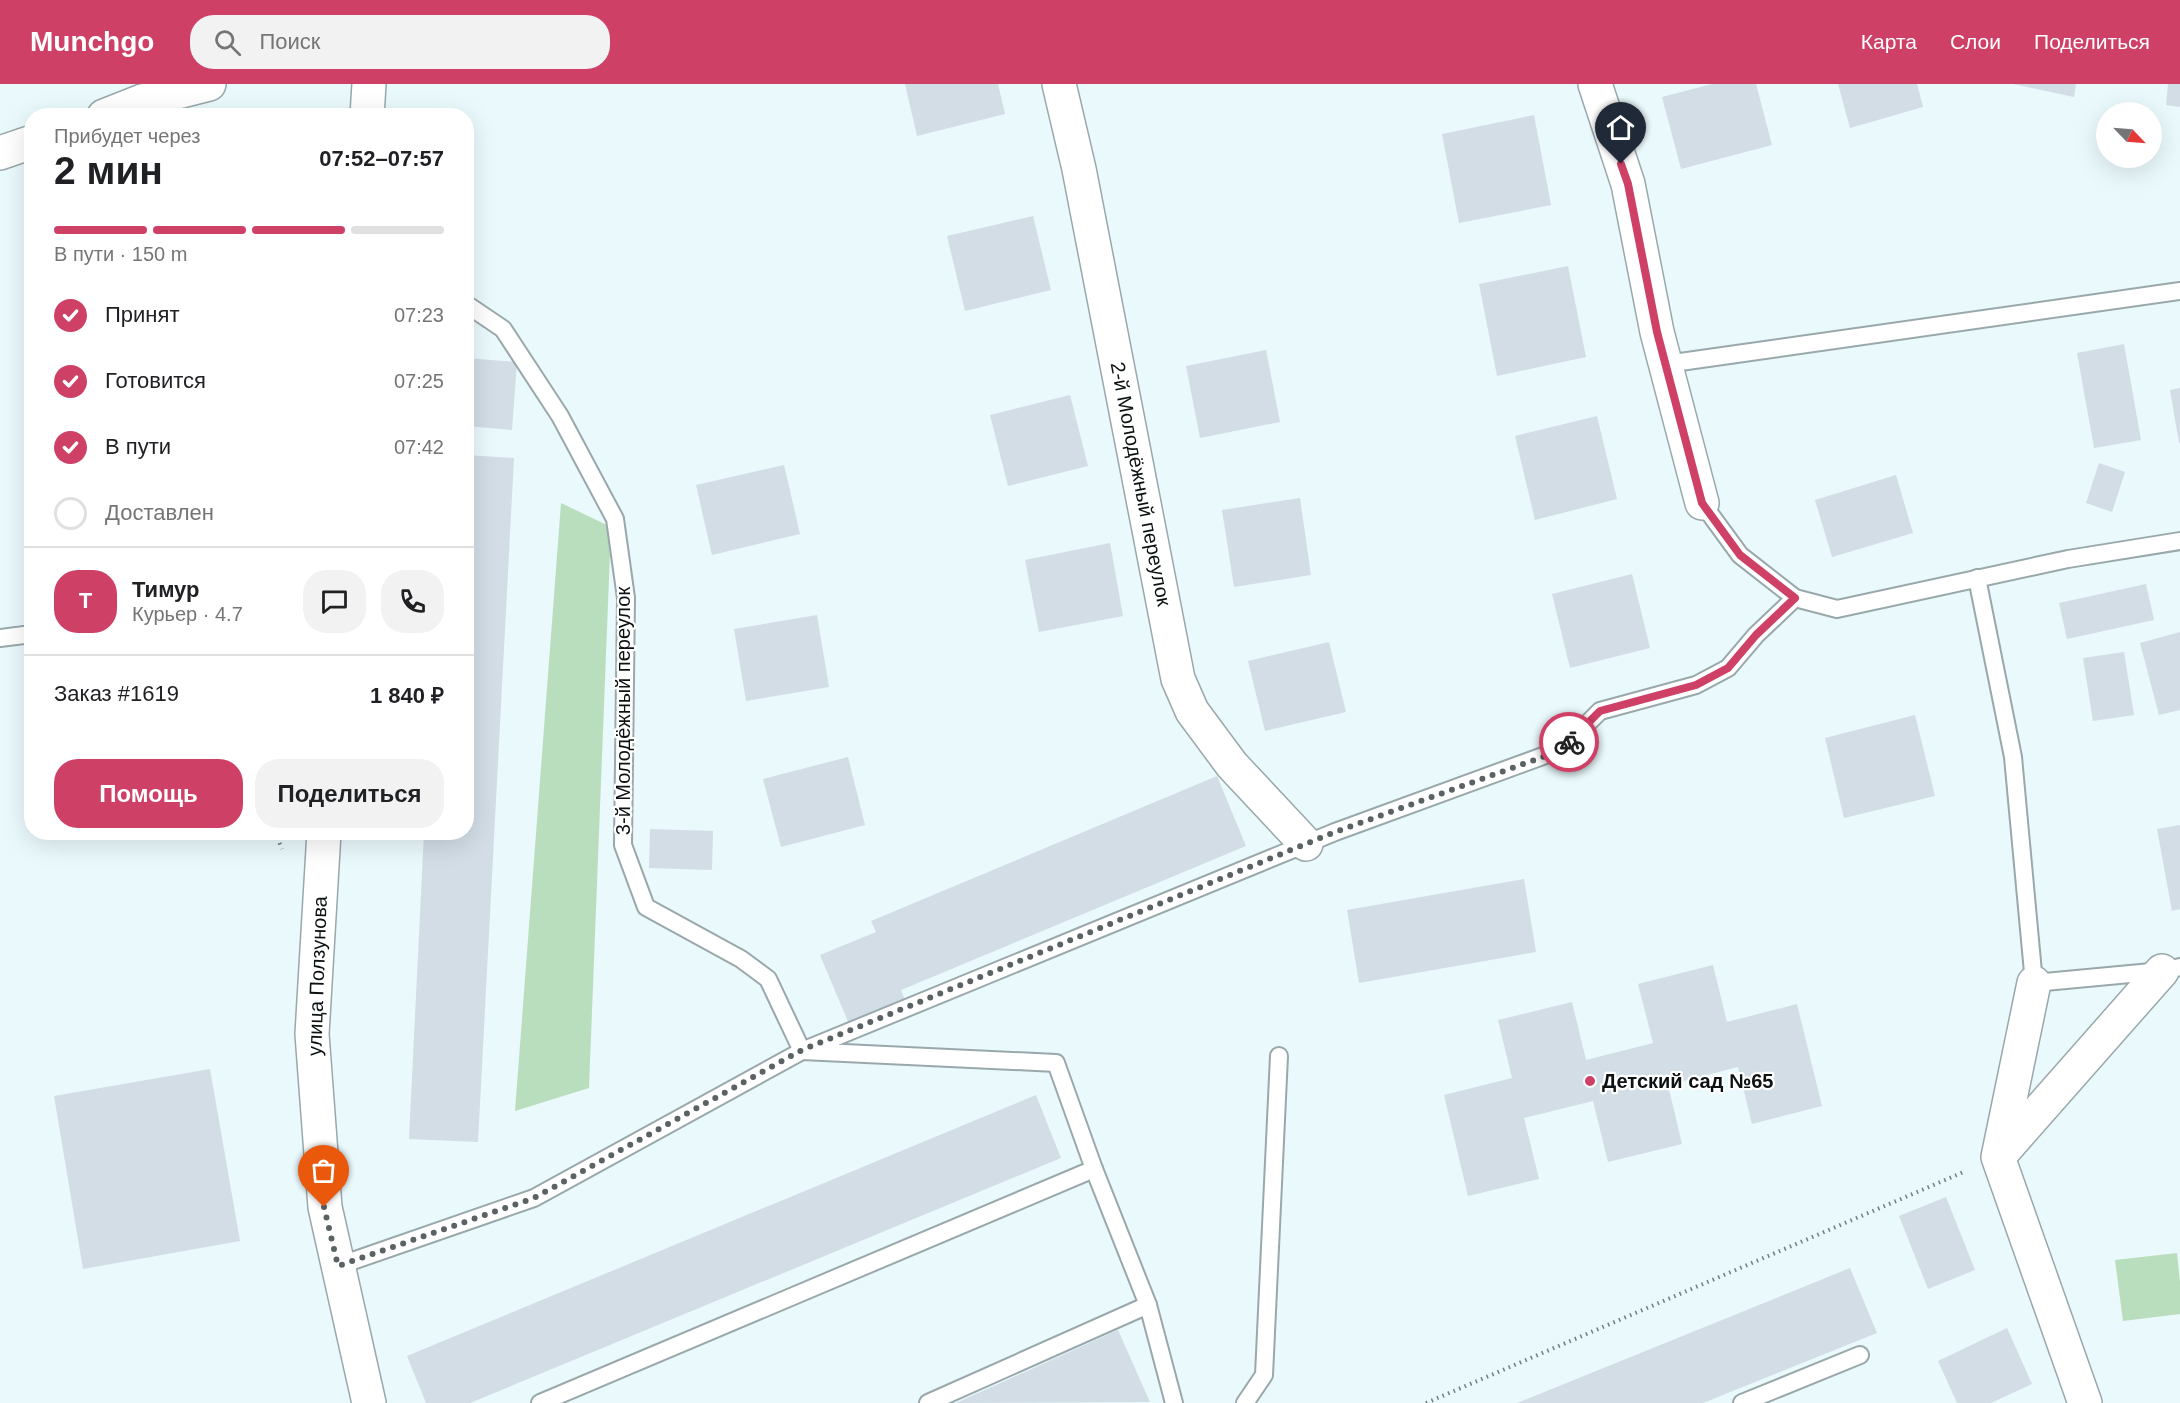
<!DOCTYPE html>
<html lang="ru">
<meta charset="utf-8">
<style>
:root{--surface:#fff;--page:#f2f2f2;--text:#202124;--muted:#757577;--line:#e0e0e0;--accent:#cf4067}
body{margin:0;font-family:Helvetica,sans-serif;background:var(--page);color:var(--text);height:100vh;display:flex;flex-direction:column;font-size:22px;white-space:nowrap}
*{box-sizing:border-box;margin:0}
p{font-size:20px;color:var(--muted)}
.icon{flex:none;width:33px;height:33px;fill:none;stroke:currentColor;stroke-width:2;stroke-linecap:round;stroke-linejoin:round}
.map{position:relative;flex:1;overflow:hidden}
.sheet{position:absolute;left:24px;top:24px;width:450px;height:732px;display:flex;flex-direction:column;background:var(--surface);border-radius:24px;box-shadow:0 6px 24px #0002}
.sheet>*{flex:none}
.needle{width:39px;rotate:115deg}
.buttons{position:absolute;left:2096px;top:18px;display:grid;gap:12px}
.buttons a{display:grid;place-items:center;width:66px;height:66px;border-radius:50%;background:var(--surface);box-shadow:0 6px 24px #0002;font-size:30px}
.pin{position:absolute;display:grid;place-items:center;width:51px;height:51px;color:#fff;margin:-62px -26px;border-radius:50% 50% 50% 0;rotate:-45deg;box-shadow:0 0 6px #0007}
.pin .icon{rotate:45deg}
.courier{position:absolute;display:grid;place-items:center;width:60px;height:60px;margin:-30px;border:4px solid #cf4067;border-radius:50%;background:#fff;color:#222;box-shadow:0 2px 8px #0007}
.summary em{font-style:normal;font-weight:700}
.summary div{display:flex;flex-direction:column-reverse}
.summary{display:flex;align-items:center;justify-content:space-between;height:102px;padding:0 30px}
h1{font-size:39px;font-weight:700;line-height:45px}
.bar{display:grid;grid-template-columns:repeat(4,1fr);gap:9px 6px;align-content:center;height:72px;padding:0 30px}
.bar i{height:8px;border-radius:4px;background:var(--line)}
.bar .current{background:var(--accent)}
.bar p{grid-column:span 4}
.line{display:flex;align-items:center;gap:15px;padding:0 30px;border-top:2px solid var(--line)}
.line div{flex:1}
.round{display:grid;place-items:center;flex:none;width:63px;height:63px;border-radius:24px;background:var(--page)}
ol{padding:0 30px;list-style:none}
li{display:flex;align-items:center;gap:18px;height:66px}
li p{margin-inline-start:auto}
li .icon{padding:6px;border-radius:50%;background:var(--accent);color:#fff;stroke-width:4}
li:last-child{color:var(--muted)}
li i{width:33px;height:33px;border:3px solid var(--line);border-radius:50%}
.action{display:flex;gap:12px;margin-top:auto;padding:12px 30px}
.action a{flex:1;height:69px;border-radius:24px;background:var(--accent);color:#fff;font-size:24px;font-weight:700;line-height:69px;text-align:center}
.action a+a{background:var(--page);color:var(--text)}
header{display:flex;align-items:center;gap:36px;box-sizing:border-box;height:84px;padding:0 30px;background:var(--accent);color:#fff}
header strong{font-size:28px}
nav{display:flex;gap:33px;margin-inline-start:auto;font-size:21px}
.search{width:420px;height:54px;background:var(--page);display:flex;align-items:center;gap:15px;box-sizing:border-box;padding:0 21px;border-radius:24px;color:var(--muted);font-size:22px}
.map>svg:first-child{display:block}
.green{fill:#b9debe}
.building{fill:#d2dde6}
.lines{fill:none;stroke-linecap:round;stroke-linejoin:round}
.lane-casing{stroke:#99a8ab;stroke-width:20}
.street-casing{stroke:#99a8ab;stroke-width:36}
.secondary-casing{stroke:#99a8ab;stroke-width:36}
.path{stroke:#737d7f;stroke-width:4;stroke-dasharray:1.5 4.5;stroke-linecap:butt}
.lane{stroke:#fff;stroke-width:16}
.street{stroke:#fff;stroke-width:33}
.secondary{stroke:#fff;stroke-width:33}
.done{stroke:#5a6264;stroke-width:6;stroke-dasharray:0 10.8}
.route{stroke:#cf4067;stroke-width:8}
.poi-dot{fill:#cf4067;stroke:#fff;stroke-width:2}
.labels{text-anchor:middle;stroke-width:4.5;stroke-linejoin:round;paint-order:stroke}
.street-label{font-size:20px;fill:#0c1112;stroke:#fff}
.poi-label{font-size:20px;font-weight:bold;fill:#0c1112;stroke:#fff;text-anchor:start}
</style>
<header>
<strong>Munchgo</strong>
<div class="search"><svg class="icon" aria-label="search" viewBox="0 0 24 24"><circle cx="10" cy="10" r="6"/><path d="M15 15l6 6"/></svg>Поиск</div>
<nav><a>Карта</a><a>Слои</a><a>Поделиться</a></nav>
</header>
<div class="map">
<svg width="2180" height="1319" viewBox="0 0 2180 1319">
<rect width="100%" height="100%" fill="#eaf9fc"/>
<g class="green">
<path d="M561,419L611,443L589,1004L515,1027Z"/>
<path d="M2177,1169L2180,1198V1230L2123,1237L2115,1176Z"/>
</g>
<g class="building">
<path d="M905,0H998L1005,30L917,52Z"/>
<path d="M1712,0H1756L1772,61L1681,85L1662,13Z"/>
<path d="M1838,0H1917L1923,23L1850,44Z"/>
<path d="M2013,0H2076L2074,13Z"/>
<path d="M2168,0H2180V23L2166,21Z"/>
<path d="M1534,31L1551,121L1459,139L1442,50Z"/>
<path d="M1033,132L1051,206L965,227L947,152Z"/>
<path d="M1568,182L1586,273L1497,292L1479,200Z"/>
<path d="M2124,260L2141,356L2094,364L2077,269Z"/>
<path d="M1266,266L1280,338L1200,354L1186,282Z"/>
<path d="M466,274L517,278L512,346L466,342Z"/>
<path d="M2180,304V359H2179L2170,306Z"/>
<path d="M1070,311L1088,382L1008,402L990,331Z"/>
<path d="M1597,332L1617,415L1535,436L1515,352Z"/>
<path d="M466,371L514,374L478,1058L409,1055L424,748H466Z"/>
<path d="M2099,379L2125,388L2112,428L2086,419Z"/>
<path d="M784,381L800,450L712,471L696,401Z"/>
<path d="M1896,391L1913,449L1832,473L1815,416Z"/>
<path d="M1300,414L1311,491L1234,503L1222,426Z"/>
<path d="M1110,459L1123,532L1039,548L1025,476Z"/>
<path d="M1632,490L1650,564L1570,584L1552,510Z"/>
<path d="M2146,500L2154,536L2067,555L2059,519Z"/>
<path d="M817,531L829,603L746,617L734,545Z"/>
<path d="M2180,548V626L2159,631L2140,559Z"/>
<path d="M1329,558L1346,628L1265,647L1248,577Z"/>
<path d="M2124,568L2134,631L2093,637L2083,574Z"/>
<path d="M1915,631L1935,712L1844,734L1825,654Z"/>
<path d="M848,673L865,741L781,763L763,695Z"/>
<path d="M1217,692L1246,762L901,906L905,916L849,940L820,871L876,848L871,837Z"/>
<path d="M2180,741V825L2172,827L2157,745Z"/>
<path d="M650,745L713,747L712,786L649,784Z"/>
<path d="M1524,795L1536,868L1359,899L1347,826Z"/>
<path d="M1713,881L1727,938L1797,920L1822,1022L1752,1040L1738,983L1668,1001L1682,1060L1608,1078L1593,1017L1524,1034L1539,1095L1468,1112L1444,1011L1512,994L1498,936L1572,918L1586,976L1653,959L1638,900Z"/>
<path d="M210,985L240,1157L83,1185L54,1012Z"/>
<path d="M1036,1011L1061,1074L470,1319H426L407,1272Z"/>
<path d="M1946,1113L1975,1186L1928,1205L1899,1132Z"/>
<path d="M1850,1184L1877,1249L1703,1319H1517Z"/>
<path d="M2007,1244L2032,1300L1991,1319H1957L1938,1277Z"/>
<path d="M1118,1246L1150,1318L956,1319Z"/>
</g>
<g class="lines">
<defs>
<g id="lane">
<path d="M466,220L503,245L560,332L615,435L626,514L623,761L646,823L741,875L768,895L802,967L1056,979L1094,1085L1148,1221"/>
<path d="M1666,280L2180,207"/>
<path d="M1702,419L1740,471L1795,514L1837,525L2068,475L2180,457"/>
<path d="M1977,494L2013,673L2034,899L2162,887L2180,883"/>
<path d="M0,554L32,550"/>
<path d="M338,1182L534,1114L802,967L1335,748L1562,665L1600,627L1696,601L1728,584L1756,551L1795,514"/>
<path d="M540,1319L1094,1085"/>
<path d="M928,1319L1148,1221L1174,1319"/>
<path d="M1245,1319L1264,1291L1279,972"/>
<path d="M1742,1319L1860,1271"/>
</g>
<g id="street">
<path d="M1059,0L1079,85L1178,595L1192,627L1232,681L1306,760"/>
<path d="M1595,0L1628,100L1657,248L1702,419"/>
<path d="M2034,899L1998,1073L2085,1319"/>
<path d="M1999,1072L2162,887"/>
</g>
<g id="secondary">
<path d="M104,32L142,17L209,0"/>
<path d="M367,32L369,0"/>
<path d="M0,69L32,58"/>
<path d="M324,748L312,950L325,1123L369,1319"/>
</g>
</defs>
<use href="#lane" class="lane-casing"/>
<use href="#street" class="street-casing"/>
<use href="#secondary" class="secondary-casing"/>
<g class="path">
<path d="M275,748L282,765"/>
<path d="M1426,1319L1966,1087"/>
</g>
<use href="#lane" class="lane"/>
<use href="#street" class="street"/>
<use href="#secondary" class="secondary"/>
</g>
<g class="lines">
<path class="done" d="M324,1123L338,1182L534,1114L802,966L1335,748L1562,666L1569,658"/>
<path class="route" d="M1569,658L1600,627L1696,601L1728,584L1756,551L1795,514L1740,471L1702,419L1657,248L1628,100L1621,80"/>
</g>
<circle class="poi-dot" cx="1590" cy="997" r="6"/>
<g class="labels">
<g class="street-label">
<text transform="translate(1141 400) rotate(79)" y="7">2-й Молодёжный переулок</text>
<text transform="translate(623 627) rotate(-90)" y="7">3-й Молодёжный переулок</text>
<text transform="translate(317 892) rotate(-88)" y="7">улица Ползунова</text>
</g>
<g class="poi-label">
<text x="1602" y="1004">Детский сад №65</text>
</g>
</g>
</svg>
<div class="buttons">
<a><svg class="needle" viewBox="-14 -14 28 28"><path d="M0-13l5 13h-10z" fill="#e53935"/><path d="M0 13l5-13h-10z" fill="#757577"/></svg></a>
</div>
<div class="pin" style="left:324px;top:1123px;background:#ea580c"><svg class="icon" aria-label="bag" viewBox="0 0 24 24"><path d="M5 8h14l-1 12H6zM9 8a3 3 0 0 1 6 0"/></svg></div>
<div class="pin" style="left:1621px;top:80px;background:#1f2937"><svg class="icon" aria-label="home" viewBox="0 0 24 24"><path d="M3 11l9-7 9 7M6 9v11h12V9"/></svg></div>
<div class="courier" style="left:1569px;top:658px"><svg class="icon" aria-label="bike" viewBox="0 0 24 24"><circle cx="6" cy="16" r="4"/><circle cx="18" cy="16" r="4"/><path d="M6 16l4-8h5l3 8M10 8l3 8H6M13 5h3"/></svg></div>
<section class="sheet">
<div class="summary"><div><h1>2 мин</h1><p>Прибудет через</p></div><em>07:52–07:57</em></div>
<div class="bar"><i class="current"></i><i class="current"></i><i class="current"></i><i></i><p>В пути · 150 m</p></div>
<ol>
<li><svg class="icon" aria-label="check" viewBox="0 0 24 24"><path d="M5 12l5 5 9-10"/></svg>Принят<p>07:23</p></li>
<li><svg class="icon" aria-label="check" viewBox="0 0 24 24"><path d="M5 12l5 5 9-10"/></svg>Готовится<p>07:25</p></li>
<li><svg class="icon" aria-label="check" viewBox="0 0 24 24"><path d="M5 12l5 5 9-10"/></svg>В пути<p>07:42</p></li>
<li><i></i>Доставлен</li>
</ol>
<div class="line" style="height:108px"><b class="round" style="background:var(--accent);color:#fff">Т</b><div><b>Тимур</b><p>Курьер · 4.7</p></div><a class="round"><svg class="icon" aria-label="chat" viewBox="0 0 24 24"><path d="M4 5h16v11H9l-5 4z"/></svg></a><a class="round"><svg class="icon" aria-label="phone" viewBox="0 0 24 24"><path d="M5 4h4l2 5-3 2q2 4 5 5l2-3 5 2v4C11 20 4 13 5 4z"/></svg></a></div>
<div class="line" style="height:78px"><div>Заказ #1619</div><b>1 840 ₽</b></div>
<div class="action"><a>Помощь</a><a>Поделиться</a></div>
</section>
</div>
